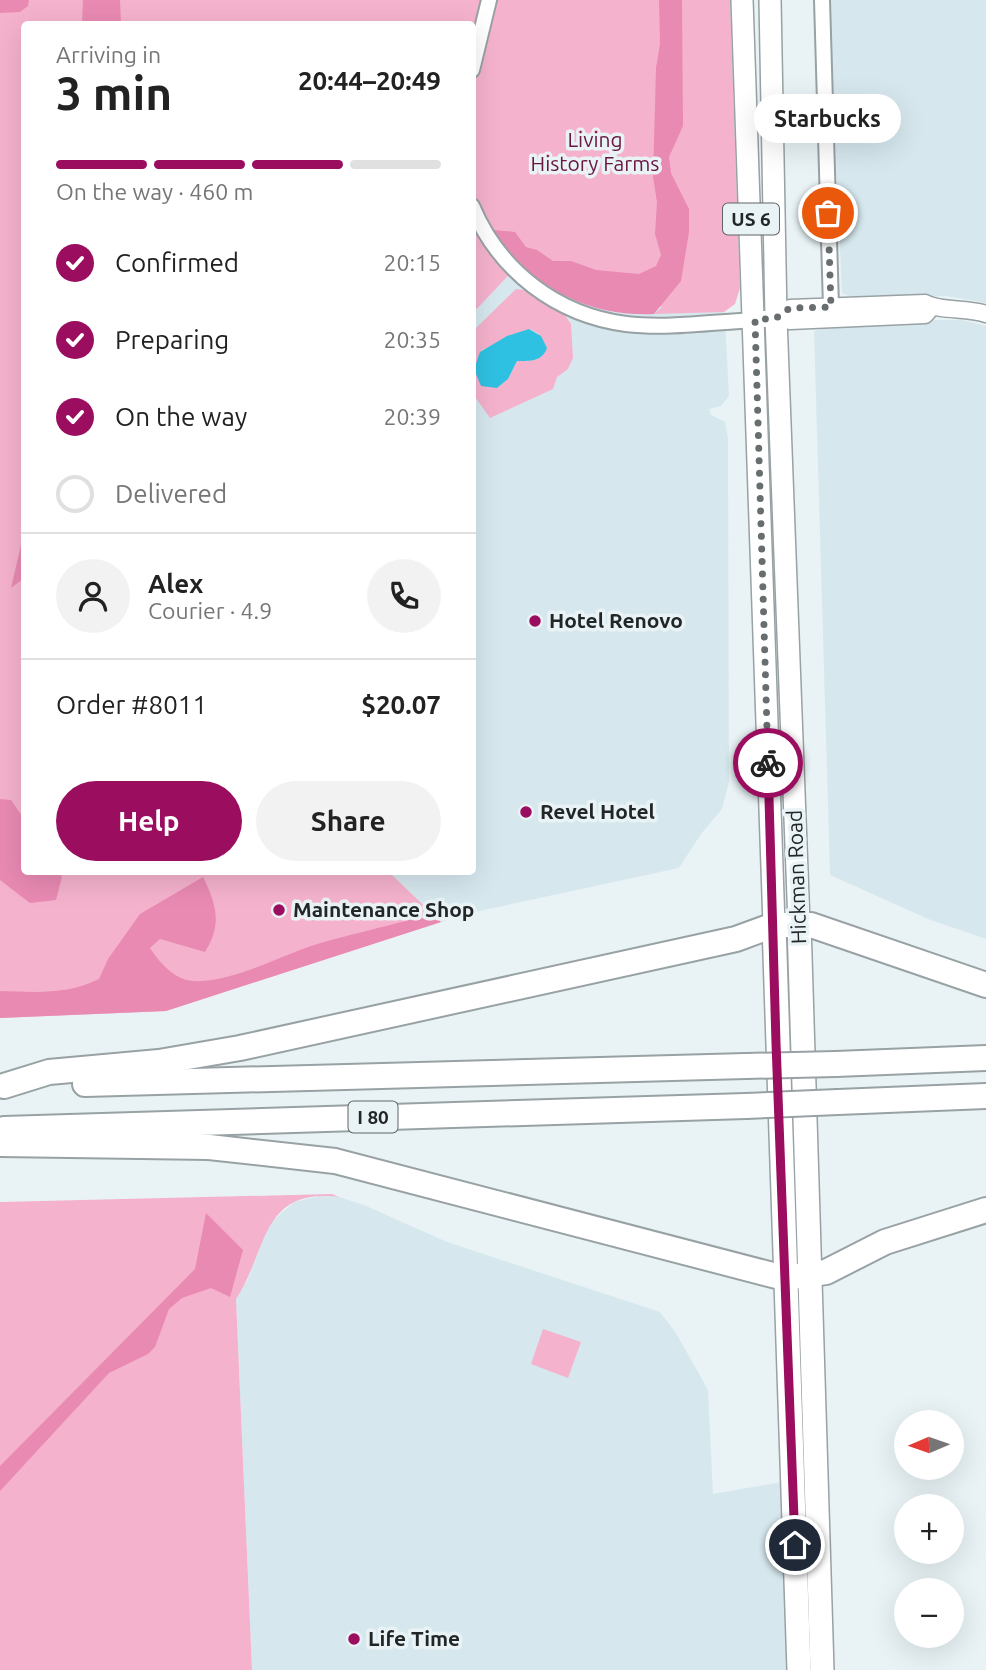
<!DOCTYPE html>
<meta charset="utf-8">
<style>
:root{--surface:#fff;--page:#f2f2f2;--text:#222;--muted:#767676;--line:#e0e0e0;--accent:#9a0d5f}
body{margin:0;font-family:Ubuntu,sans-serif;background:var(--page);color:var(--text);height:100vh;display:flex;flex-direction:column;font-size:26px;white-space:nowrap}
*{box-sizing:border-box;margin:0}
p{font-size:23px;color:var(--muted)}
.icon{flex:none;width:38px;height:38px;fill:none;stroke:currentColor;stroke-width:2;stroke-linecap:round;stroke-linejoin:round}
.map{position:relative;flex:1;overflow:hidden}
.drawer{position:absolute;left:21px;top:21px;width:455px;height:854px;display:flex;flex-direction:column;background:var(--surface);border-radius:7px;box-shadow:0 7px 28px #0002}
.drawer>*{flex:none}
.needle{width:46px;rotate:268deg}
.controls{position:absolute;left:894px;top:1410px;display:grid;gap:14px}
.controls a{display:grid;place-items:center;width:70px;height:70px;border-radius:50%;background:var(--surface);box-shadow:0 7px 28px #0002;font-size:35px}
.pin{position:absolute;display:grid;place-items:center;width:60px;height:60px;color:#fff;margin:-30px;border:4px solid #fff;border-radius:50%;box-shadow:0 2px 7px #0007}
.courier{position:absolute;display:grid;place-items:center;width:70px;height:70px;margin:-35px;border:5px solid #9a0d5f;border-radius:50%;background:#fff;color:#222;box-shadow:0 2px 9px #0007}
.bubble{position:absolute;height:49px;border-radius:24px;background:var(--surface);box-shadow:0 7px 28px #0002;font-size:23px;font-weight:700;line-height:49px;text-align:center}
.overview em{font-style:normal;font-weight:700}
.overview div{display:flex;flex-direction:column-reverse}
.overview{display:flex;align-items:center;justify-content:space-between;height:119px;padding:0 35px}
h1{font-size:46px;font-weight:700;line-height:52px}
.bar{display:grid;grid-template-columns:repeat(4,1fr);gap:10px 7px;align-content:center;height:84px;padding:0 35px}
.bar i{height:9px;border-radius:5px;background:var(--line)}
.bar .active{background:var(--accent)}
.bar p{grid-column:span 4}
.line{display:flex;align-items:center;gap:18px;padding:0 35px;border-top:2px solid var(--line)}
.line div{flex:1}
.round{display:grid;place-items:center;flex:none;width:74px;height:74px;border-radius:37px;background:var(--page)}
ol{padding:0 35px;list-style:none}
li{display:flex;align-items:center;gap:21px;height:77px}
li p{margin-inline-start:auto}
li .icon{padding:7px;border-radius:50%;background:var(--accent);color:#fff;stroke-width:4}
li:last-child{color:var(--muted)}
li i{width:38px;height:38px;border:4px solid var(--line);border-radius:50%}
.primary-button{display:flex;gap:14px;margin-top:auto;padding:14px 35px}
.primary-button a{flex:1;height:80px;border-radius:42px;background:var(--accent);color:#fff;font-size:28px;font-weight:700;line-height:80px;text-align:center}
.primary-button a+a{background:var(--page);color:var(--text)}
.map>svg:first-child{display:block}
.built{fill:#d6e8ee}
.green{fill:#f5b2cd;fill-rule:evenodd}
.forest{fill:#e98ab3}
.water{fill:#2fc1e2}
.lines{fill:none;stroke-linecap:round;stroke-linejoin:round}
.minor-casing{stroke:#98a1a4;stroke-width:18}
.tertiary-casing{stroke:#98a1a4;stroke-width:19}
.primary-casing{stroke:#98a1a4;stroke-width:24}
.trunk-casing{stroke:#98a1a4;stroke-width:26}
.motorway-casing{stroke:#98a1a4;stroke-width:28}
.minor{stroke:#fff;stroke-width:14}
.tertiary{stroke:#fff;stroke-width:16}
.primary{stroke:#fff;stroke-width:21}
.trunk{stroke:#fff;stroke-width:23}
.motorway{stroke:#fff;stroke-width:24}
.motorway-bridge-casing{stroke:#98a1a4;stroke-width:28;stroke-linecap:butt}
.motorway-bridge{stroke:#fff;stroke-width:24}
.done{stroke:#686e6f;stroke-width:7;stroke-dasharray:0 12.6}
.route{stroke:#9a0d5f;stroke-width:9}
.poi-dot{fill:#9a0d5f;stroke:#e9f3f6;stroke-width:2.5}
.labels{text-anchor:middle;stroke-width:7;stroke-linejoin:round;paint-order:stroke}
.shield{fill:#e9f3f6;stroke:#5e6465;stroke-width:2}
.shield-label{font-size:19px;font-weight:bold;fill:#222627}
.park-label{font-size:21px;fill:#691641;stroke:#e9f3f6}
.poi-label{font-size:21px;font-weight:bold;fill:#222627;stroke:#e9f3f6;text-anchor:start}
.street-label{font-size:21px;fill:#222627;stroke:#e9f3f6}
</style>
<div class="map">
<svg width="986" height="1670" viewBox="0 0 986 1670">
<rect width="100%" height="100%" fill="#e9f3f6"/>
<g class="built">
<path d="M829,0H986V303L946,296L855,299L842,293Z"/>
<path d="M525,258L724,301L729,396L721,406L709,409L711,415L725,422L728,438L729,782L722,809L701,834L679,868L470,913L441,922L389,872H472L473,313Z"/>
<path d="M934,320H962L986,326V939L928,919L830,875L814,331L847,323Z"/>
<path d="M319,1196L339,1197L364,1205L447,1242L660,1312L676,1333L708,1390L713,1494L793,1480L799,1670H252L236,1299L248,1279L268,1225L294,1202Z"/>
</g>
<g class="green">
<path d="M0,0H730L740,288L735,304L724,312L654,314L662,307L525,258L473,313L472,24H24V872H389L441,922L166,1011L0,1018Z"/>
<path d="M516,289L524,290L564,314L571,324L573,358L568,369L557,377L553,389L490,418L473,394V331ZM530,329L539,334L535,360L517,361L508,379L497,388L482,350Z"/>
<path d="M332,1194L339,1197C260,1187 268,1251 236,1299L252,1670H0V1202Z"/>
<path d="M543,1329L581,1342L568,1378L531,1364Z"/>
</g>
<g class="forest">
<path d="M0,0H29L28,6L20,12L0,13Z"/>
<path d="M83,0H120L121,24H82Z"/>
<path d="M659,0H682L683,126L669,157L671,173L689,209V232L681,281L654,314C585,317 531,286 493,230L515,232L526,247L537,250L553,261H571L596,270L639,274L656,266L661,255L655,234L657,202L653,177L656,68L660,44Z"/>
<path d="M24,532V578L11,588Z"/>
<path d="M0,799L11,800L24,819V872H59L62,877L56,900L30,903L0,880Z"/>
<path d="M203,877C217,905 222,925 205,952L160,939L150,948C158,960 168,972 181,978C213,992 280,956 311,946C345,935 382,928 416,918L434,916L441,922L166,1011L0,1018V991C36,992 67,995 99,979L108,959L140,914Z"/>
<path d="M206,1213L243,1250L230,1297L211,1288L182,1298L169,1309L155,1347L148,1354L109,1373L0,1491V1466L195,1269Z"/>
</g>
<path class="water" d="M529,329L541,336L547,348C542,362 529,361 517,361L508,379L497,388L481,386L474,369L480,352L507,336Z"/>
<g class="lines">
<defs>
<g id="minor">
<path d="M822,0L831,307"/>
<path d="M472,70L489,0"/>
<path d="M472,206C499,271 557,315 626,324C668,329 713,322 755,320"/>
</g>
<g id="tertiary">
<path d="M776,318L790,308L925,303C941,312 967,307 986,314"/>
<path d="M755,320L776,318L790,321L925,315L932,307"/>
</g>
<g id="primary">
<path d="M742,0L774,925"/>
<path d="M770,0L776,318L799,924"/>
</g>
<g id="trunk">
<path d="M799,924L822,1670"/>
<path d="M774,925L799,1670"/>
</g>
<g id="motorway">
<path d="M836,1064L986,1058"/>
<path d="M85,1084L746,1066"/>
<path d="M4,1086L49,1072L159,1062L240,1048L736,939L774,925H811L986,985"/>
<path d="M838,1102L986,1096"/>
<path d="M4,1129L746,1106"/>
<path d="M0,1144L209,1147L335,1161L784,1278L826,1272L885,1242L986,1210"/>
</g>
</defs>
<use href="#minor" class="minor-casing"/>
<use href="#tertiary" class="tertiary-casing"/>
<use href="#primary" class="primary-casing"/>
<use href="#trunk" class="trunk-casing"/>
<use href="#motorway" class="motorway-casing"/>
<use href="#minor" class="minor"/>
<use href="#tertiary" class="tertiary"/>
<use href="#primary" class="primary"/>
<use href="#trunk" class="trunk"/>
<use href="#motorway" class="motorway"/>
<defs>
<g id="motorway-bridge">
<path d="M746,1066L836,1064"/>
<path d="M746,1106L838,1102"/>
</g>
</defs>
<use href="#motorway-bridge" class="motorway-bridge-casing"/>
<use href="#motorway-bridge" class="motorway-bridge"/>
</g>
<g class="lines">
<path class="done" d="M768,763L755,320L776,318L790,308L831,307L828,213"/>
<path class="route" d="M768,763L776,1043L795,1545"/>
</g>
<g class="poi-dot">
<circle cx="535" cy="621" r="7"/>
<circle cx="526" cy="812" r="7"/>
<circle cx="279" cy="910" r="7"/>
<circle cx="354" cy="1639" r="7"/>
</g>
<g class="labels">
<g class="shield">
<rect x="723" y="203.5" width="56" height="31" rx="5"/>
<rect x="348.5" y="1101.5" width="49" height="31" rx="5"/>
</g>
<g class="shield-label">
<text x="751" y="226">US 6</text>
<text x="373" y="1124">I 80</text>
</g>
<g class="park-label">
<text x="595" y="147">Living<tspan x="595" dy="24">History Farms</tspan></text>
</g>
<g class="poi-label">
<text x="549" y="628">Hotel Renovo</text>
<text x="540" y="819">Revel Hotel</text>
<text x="293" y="917">Maintenance Shop</text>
<text x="368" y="1646">Life Time</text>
</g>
<g class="street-label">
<text transform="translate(797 877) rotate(-92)" y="7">Hickman Road</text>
</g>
</g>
</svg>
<div class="controls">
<a><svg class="needle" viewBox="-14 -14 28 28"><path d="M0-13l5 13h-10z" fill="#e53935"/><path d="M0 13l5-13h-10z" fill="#767676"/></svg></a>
<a>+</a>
<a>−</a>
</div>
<div class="pin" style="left:828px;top:213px;background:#ea580c"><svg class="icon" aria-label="bag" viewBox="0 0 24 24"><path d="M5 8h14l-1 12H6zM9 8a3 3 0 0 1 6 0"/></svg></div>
<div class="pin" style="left:795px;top:1545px;background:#1f2937"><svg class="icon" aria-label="home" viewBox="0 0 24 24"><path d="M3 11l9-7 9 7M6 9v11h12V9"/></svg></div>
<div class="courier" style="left:768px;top:763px"><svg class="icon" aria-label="bike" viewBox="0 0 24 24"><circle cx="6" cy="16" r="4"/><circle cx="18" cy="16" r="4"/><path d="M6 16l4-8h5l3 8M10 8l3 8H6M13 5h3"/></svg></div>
<div class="bubble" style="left:754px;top:94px;width:147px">Starbucks</div>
<section class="drawer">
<div class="overview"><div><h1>3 min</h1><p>Arriving in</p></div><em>20:44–20:49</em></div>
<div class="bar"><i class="active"></i><i class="active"></i><i class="active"></i><i></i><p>On the way · 460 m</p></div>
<ol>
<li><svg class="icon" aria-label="check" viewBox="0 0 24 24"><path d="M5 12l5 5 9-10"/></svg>Confirmed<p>20:15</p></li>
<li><svg class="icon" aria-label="check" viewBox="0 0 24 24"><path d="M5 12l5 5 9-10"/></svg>Preparing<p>20:35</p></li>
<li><svg class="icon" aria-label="check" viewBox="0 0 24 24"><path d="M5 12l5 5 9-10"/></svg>On the way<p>20:39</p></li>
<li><i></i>Delivered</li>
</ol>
<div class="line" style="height:126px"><a class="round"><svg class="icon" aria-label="person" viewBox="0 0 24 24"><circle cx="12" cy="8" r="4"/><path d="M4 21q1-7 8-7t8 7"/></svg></a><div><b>Alex</b><p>Courier · 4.9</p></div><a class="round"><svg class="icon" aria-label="phone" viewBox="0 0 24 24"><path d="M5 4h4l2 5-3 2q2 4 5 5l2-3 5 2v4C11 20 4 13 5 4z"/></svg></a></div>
<div class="line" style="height:91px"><div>Order #8011</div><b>$20.07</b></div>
<div class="primary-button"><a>Help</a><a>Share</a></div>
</section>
</div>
